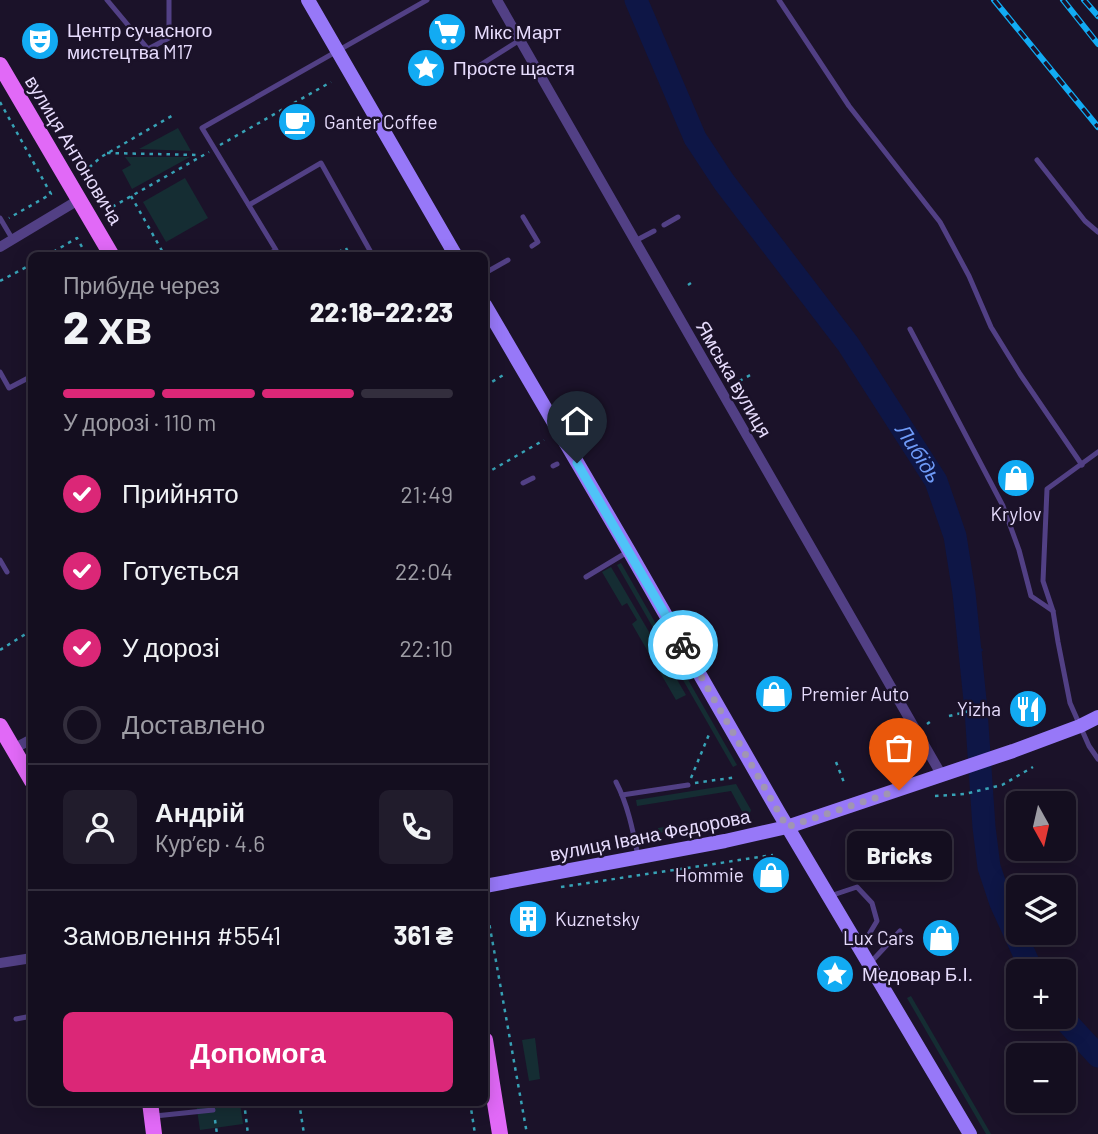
<!DOCTYPE html>
<html lang="uk">
<meta charset="utf-8">
<style>
:root{--surface:#140e1f;--page:#211c2c;--text:#f1f3f6;--muted:#9d9ca4;--line:#332e3d;--accent:#db2777}
body{margin:0;font-family:Barlow,sans-serif;background:var(--page);color:var(--text);height:100vh;display:flex;flex-direction:column;font-size:26px;white-space:nowrap}
*{box-sizing:border-box;margin:0}
p{font-size:23px;color:var(--muted)}
.icon{flex:none;width:38px;height:38px;fill:none;stroke:currentColor;stroke-width:2;stroke-linecap:round;stroke-linejoin:round}
.map{position:relative;flex:1;overflow:hidden}
.drawer{position:absolute;left:28px;top:252px;width:460px;height:854px;display:flex;flex-direction:column;background:var(--surface);border-radius:10px;box-shadow:0 4px 18px #0003,0 0 0 2px var(--line)}
.drawer>*{flex:none}
.needle{width:46px;rotate:172deg}
.fabs{position:absolute;left:1006px;top:791px;display:grid;gap:14px}
.fabs a{display:grid;place-items:center;width:70px;height:70px;border-radius:10px;background:var(--surface);box-shadow:0 4px 18px #0003,0 0 0 2px var(--line);font-size:35px}
.pin{position:absolute;display:grid;place-items:center;width:60px;height:60px;color:#fff;margin:-72px -30px;border-radius:50% 50% 50% 0;rotate:-45deg;box-shadow:0 0 7px #0007}
.pin .icon{rotate:45deg}
.courier{position:absolute;display:grid;place-items:center;width:70px;height:70px;margin:-35px;border:5px solid #4fc3f7;border-radius:50%;background:#fff;color:#222;box-shadow:0 2px 9px #0007}
.bubble{position:absolute;height:49px;border-radius:10px;background:var(--surface);box-shadow:0 4px 18px #0003,0 0 0 2px var(--line);font-size:23px;font-weight:800;line-height:49px;text-align:center}
.headline em{font-style:normal;font-weight:800}
.headline div{display:flex;flex-direction:column-reverse}
.headline{display:flex;align-items:center;justify-content:space-between;height:119px;padding:0 35px}
h1{font-size:46px;font-weight:800;line-height:52px}
.bar{display:grid;grid-template-columns:repeat(4,1fr);gap:10px 7px;align-content:center;height:84px;padding:0 35px}
.bar i{height:9px;border-radius:5px;background:var(--line)}
.bar .selected{background:var(--accent)}
.bar p{grid-column:span 4}
.line{display:flex;align-items:center;gap:18px;padding:0 35px;border-top:2px solid var(--line)}
.line div{flex:1}
.round{display:grid;place-items:center;flex:none;width:74px;height:74px;border-radius:10px;background:var(--page)}
ol{padding:0 35px;list-style:none}
li{display:flex;align-items:center;gap:21px;height:77px}
li p{margin-inline-start:auto}
li .icon{padding:7px;border-radius:50%;background:var(--accent);color:#fff;stroke-width:4}
li:last-child{color:var(--muted)}
li i{width:38px;height:38px;border:4px solid var(--line);border-radius:50%}
.cta{display:flex;gap:14px;margin-top:auto;padding:14px 35px}
.cta a{flex:1;height:80px;border-radius:10px;background:var(--accent);color:#fff;font-size:28px;font-weight:800;line-height:80px;text-align:center}
.map>svg:first-child{display:block}
.green{fill:#152d33}
.lines{fill:none;stroke-linecap:round;stroke-linejoin:round}
.stream{stroke:#0e1646;stroke-width:3.5}
.river{stroke:#0e1646;stroke-width:23}
.path{stroke:#37a2b6;stroke-width:2.5;stroke-dasharray:3.5 5;stroke-linecap:butt}
.service{stroke:#524085;stroke-width:5}
.minor{stroke:#524085;stroke-width:10}
.secondary{stroke:#9778f8;stroke-width:14}
.primary{stroke:#e169f7;stroke-width:16}
.rail-casing{stroke:#12abf3;stroke-width:6}
.rail{stroke:#1b1229;stroke-width:3.5;stroke-dasharray:10;stroke-linecap:butt}
.done{stroke:#a095b3;stroke-width:7;stroke-dasharray:0 12.6}
.route{stroke:#4fc3f7;stroke-width:9}
.labels{text-anchor:middle;stroke-width:5;stroke-linejoin:round;paint-order:stroke}
.poi-label{font-size:19px;fill:#e7dcfd;stroke:#1b1229;text-anchor:start}
.street-label{font-size:19px;fill:#e7dcfd;stroke:#1b1229}
.water-label{font-size:21px;font-style:italic;fill:#6f9bf8;stroke:#1b1229}
</style>
<div class="map">
<svg width="1098" height="1134" viewBox="0 0 1098 1134">
<rect width="100%" height="100%" fill="#1b1229"/>
<g class="green">
<path d="M178,128L191,151L139,149Z"/>
<path d="M125,157H190L132,189L122,170L131,165Z"/>
<path d="M185,178L208,218L166,242L143,202Z"/>
<path d="M621,563L737,765L733,767L617,565Z"/>
<path d="M611,567L686,695L676,700L632,624L637,620L627,603L622,606L602,572Z"/>
<path d="M736,784L751,810L748,818L658,833V828L744,815L731,791L637,806L636,800Z"/>
<path d="M911,996L991,1134H986L907,998Z"/>
<path d="M535,1038L540,1079L529,1081L522,1040Z"/>
<path d="M196,1103H240L243,1124L200,1130Z"/>
</g>
<g class="lines">
<path class="stream" d="M971,656L981,650"/>
<g class="river">
<path id="s1" d="M636,0L695,138L724,182L848,344L936,481L955,536L964,593L976,710L984,827L989,867L1001,903L1032,971"/>
<path d="M1062,1017L1098,1056"/>
</g>
<g class="path">
<path d="M0,102L51,194L9,218"/>
<path d="M220,145L331,82"/>
<path d="M107,153L199,155"/>
<path d="M83,173L101,157L175,114"/>
<path d="M131,196L165,256"/>
<path d="M105,211L209,152"/>
<path d="M286,252L306,256"/>
<path d="M46,256L77,238L87,256"/>
<path d="M331,256L346,248L350,256"/>
<path d="M0,281L32,264"/>
<path d="M688,285L691,283"/>
<path d="M732,385L754,373"/>
<path d="M485,386L505,374"/>
<path d="M485,474L544,440"/>
<path d="M0,650L32,630"/>
<path d="M949,716L974,710"/>
<path d="M927,724L931,721"/>
<path d="M836,762L845,785"/>
<path d="M691,778L710,732"/>
<path d="M695,783L737,777"/>
<path d="M935,796L965,794L1002,785L1033,767"/>
<path d="M561,887L773,855"/>
<path d="M485,900L527,1134"/>
<path d="M244,1102L248,1134"/>
<path d="M299,1102L304,1134"/>
<path d="M470,1102L475,1134"/>
<path d="M215,1120L217,1134"/>
</g>
<g class="service">
<path d="M107,0L148,49L169,38V0"/>
<path d="M779,0L849,106L940,222L969,276L991,327L1020,374L1082,465"/>
<path d="M466,74L520,40"/>
<path d="M1037,160L1085,221L1098,232"/>
<path d="M249,205L321,163L373,256"/>
<path d="M523,217L538,242L532,246"/>
<path d="M0,218L13,240"/>
<path d="M664,225L678,217"/>
<path d="M635,241L654,231"/>
<path d="M266,256L276,250L202,128L427,0"/>
<path d="M485,273L508,260"/>
<path d="M910,329L1003,506L1019,550L1031,596L1053,611"/>
<path d="M0,372L9,388L32,376"/>
<path d="M1098,452L1047,489L1043,581L1053,611L1058,642L1070,703L1089,746L1098,759"/>
<path d="M553,466L557,464"/>
<path d="M523,483L533,478"/>
<path d="M0,560L7,572"/>
<path d="M586,577L629,551"/>
<path d="M616,782C628,805 633,831 638,856"/>
<path d="M622,795L688,785"/>
<path d="M830,896L857,887L872,903L877,921L862,946"/>
<path d="M871,962L900,931"/>
<path d="M16,1019L32,1016"/>
<path d="M155,1116L213,1110"/>
</g>
<g class="minor">
<path d="M497,0L941,774"/>
<path d="M0,247L80,199"/>
<path d="M13,749L32,739"/>
<path d="M0,963L32,958"/>
</g>
<g class="secondary">
<path d="M308,0L456,256"/>
<path d="M485,305L629,551L778,811L970,1134"/>
<path d="M485,886L725,841L787,827L1013,751L1080,726L1098,717"/>
</g>
<g class="primary">
<path d="M0,65L112,256"/>
<path d="M0,726L32,781"/>
<path d="M485,1040L500,1134"/>
<path d="M150,1102L154,1134"/>
</g>
<defs>
<g id="rail">
<path d="M994,0L1098,127"/>
<path d="M1063,0L1098,44"/>
<path d="M1084,0L1098,16"/>
</g>
</defs>
<use href="#rail" class="rail-casing"/>
<use href="#rail" class="rail"/>
</g>
<g class="lines">
<path class="done" d="M683,645L787,827L899,790"/>
<path class="route" d="M577,463L683,645"/>
</g>
<defs>
<symbol id="supermarket-disc" viewBox="-11 -11 22 22"><circle r="9.5" fill="#12abf3" stroke="#1b1229"/><path d="M-6-5.5h2.5l.6 2H6L4.5 2H-2.5L-4.4-4H-6ZM-1.5 3.2a1.3 1.3 0 1 0 .1 0ZM3 3.2a1.3 1.3 0 1 0 .1 0Z" fill="#fff"/></symbol>
<symbol id="theatre-disc" viewBox="-11 -11 22 22"><circle r="9.5" fill="#12abf3" stroke="#1b1229"/><path d="M-5-5.5Q0-4 5-5.5V0Q5 5 0 6Q-5 5-5 0ZM-3.3-2.5H-1v1.5H-3.3ZM1-2.5H3.3v1.5H1ZM-2.8 1Q0 5.5 2.8 1Z" fill="#fff"/></symbol>
<symbol id="sight-disc" viewBox="-11 -11 22 22"><circle r="9.5" fill="#12abf3" stroke="#1b1229"/><path d="M0-6L1.8-2.2L6-1.7L2.9 1.2L3.7 5.4L0 3.3L-3.7 5.4L-2.9 1.2L-6-1.7L-1.8-2.2Z" fill="#fff"/></symbol>
<symbol id="cafe-disc" viewBox="-11 -11 22 22"><circle r="9.5" fill="#12abf3" stroke="#1b1229"/><path d="M-5.5-4.5H6V0H3Q3 3.5 0 3.5H-2.5Q-5.5 3.5-5.5 0ZM3-3.2v2h1.7v-2ZM-6 4.5H4V6H-6Z" fill="#fff"/></symbol>
<symbol id="shop-disc" viewBox="-11 -11 22 22"><circle r="9.5" fill="#12abf3" stroke="#1b1229"/><path d="M-5-2.5h2.3a2.7 3.5 0 0 1 5.4 0H5L5.5 6h-11ZM-1.5-2.5h3a1.5 2.3 0 0 0-3 0Z" fill="#fff"/></symbol>
<symbol id="restaurant-disc" viewBox="-11 -11 22 22"><circle r="9.5" fill="#12abf3" stroke="#1b1229"/><path d="M-5-6h1v4h1v-4h1v4h1v-4h1v5L-1.5 .5V6h-2V.5L-5-1ZM5-6V6H3V1.5H1.5Q1.5-4 5-6Z" fill="#fff"/></symbol>
<symbol id="building-disc" viewBox="-11 -11 22 22"><circle r="9.5" fill="#12abf3" stroke="#1b1229"/><path d="M-4-6H4V6H1V3H-1V6H-4ZM-2.5-4.3h1.7v1.8h-1.7ZM.8-4.3h1.7v1.8H.8ZM-2.5-1h1.7V.8h-1.7ZM.8-1h1.7V.8H.8Z" fill="#fff"/></symbol>
</defs>
<g fill-rule="evenodd">
<use href="#supermarket-disc" x="425" y="10" width="44" height="44"/>
<use href="#theatre-disc" x="18" y="19" width="44" height="44"/>
<use href="#sight-disc" x="404" y="46" width="44" height="44"/>
<use href="#cafe-disc" x="275" y="100" width="44" height="44"/>
<use href="#shop-disc" x="994" y="456" width="44" height="44"/>
<use href="#shop-disc" x="752" y="672" width="44" height="44"/>
<use href="#restaurant-disc" x="1006" y="687" width="44" height="44"/>
<use href="#shop-disc" x="749" y="853" width="44" height="44"/>
<use href="#building-disc" x="506" y="897" width="44" height="44"/>
<use href="#shop-disc" x="919" y="916" width="44" height="44"/>
<use href="#sight-disc" x="813" y="952" width="44" height="44"/>
</g>
<g class="labels">
<g class="poi-label">
<text x="67" y="37">Центр сучасного<tspan x="67" dy="22">мистецтва M17</tspan></text>
<text x="474" y="39">Мікс Март</text>
<text x="453" y="75">Просте щастя</text>
<text x="324" y="129">Ganter Coffee</text>
<text x="1016" y="521" text-anchor="middle">Krylov</text>
<text x="801" y="701">Premier Auto</text>
<text x="1001" y="716" text-anchor="end">Yizha</text>
<text x="744" y="882" text-anchor="end">Hommie</text>
<text x="555" y="926">Kuznetsky</text>
<text x="914" y="945" text-anchor="end">Lux Cars</text>
<text x="862" y="981">Медовар Б.І.</text>
</g>
<g class="street-label">
<text transform="translate(74 150) rotate(59)" y="7">вулиця Антоновича</text>
<text transform="translate(734 379) rotate(60)" y="7">Ямська вулиця</text>
<text transform="translate(650 835) rotate(-11)" y="7">вулиця Івана Федорова</text>
</g>
<g class="water-label">
<text dy="7" stroke="none"><textPath href="#s1" startOffset="537">Либідь</textPath></text>
</g>
</g>
</svg>
<div class="fabs">
<a><svg class="needle" viewBox="-14 -14 28 28"><path d="M0-13l5 13h-10z" fill="#e53935"/><path d="M0 13l5-13h-10z" fill="#9d9ca4"/></svg></a>
<a><svg class="icon" aria-label="layers" viewBox="0 0 24 24"><path d="M12 4l9 5-9 5-9-5zM3 14l9 5 9-5"/></svg></a>
<a>+</a>
<a>−</a>
</div>
<div class="pin" style="left:899px;top:790px;background:#ea580c"><svg class="icon" aria-label="bag" viewBox="0 0 24 24"><path d="M5 8h14l-1 12H6zM9 8a3 3 0 0 1 6 0"/></svg></div>
<div class="pin" style="left:577px;top:463px;background:#1f2937"><svg class="icon" aria-label="home" viewBox="0 0 24 24"><path d="M3 11l9-7 9 7M6 9v11h12V9"/></svg></div>
<div class="courier" style="left:683px;top:645px"><svg class="icon" aria-label="bike" viewBox="0 0 24 24"><circle cx="6" cy="16" r="4"/><circle cx="18" cy="16" r="4"/><path d="M6 16l4-8h5l3 8M10 8l3 8H6M13 5h3"/></svg></div>
<div class="bubble" style="left:847px;top:831px;width:105px">Bricks</div>
<section class="drawer">
<div class="headline"><div><h1>2 хв</h1><p>Прибуде через</p></div><em>22:18–22:23</em></div>
<div class="bar"><i class="selected"></i><i class="selected"></i><i class="selected"></i><i></i><p>У дорозі · 110 m</p></div>
<ol>
<li><svg class="icon" aria-label="check" viewBox="0 0 24 24"><path d="M5 12l5 5 9-10"/></svg>Прийнято<p>21:49</p></li>
<li><svg class="icon" aria-label="check" viewBox="0 0 24 24"><path d="M5 12l5 5 9-10"/></svg>Готується<p>22:04</p></li>
<li><svg class="icon" aria-label="check" viewBox="0 0 24 24"><path d="M5 12l5 5 9-10"/></svg>У дорозі<p>22:10</p></li>
<li><i></i>Доставлено</li>
</ol>
<div class="line" style="height:126px"><a class="round"><svg class="icon" aria-label="person" viewBox="0 0 24 24"><circle cx="12" cy="8" r="4"/><path d="M4 21q1-7 8-7t8 7"/></svg></a><div><b>Андрій</b><p>Кур’єр · 4.6</p></div><a class="round"><svg class="icon" aria-label="phone" viewBox="0 0 24 24"><path d="M5 4h4l2 5-3 2q2 4 5 5l2-3 5 2v4C11 20 4 13 5 4z"/></svg></a></div>
<div class="line" style="height:91px"><div>Замовлення #5541</div><b>361 ₴</b></div>
<div class="cta"><a>Допомога</a></div>
</section>
</div>
